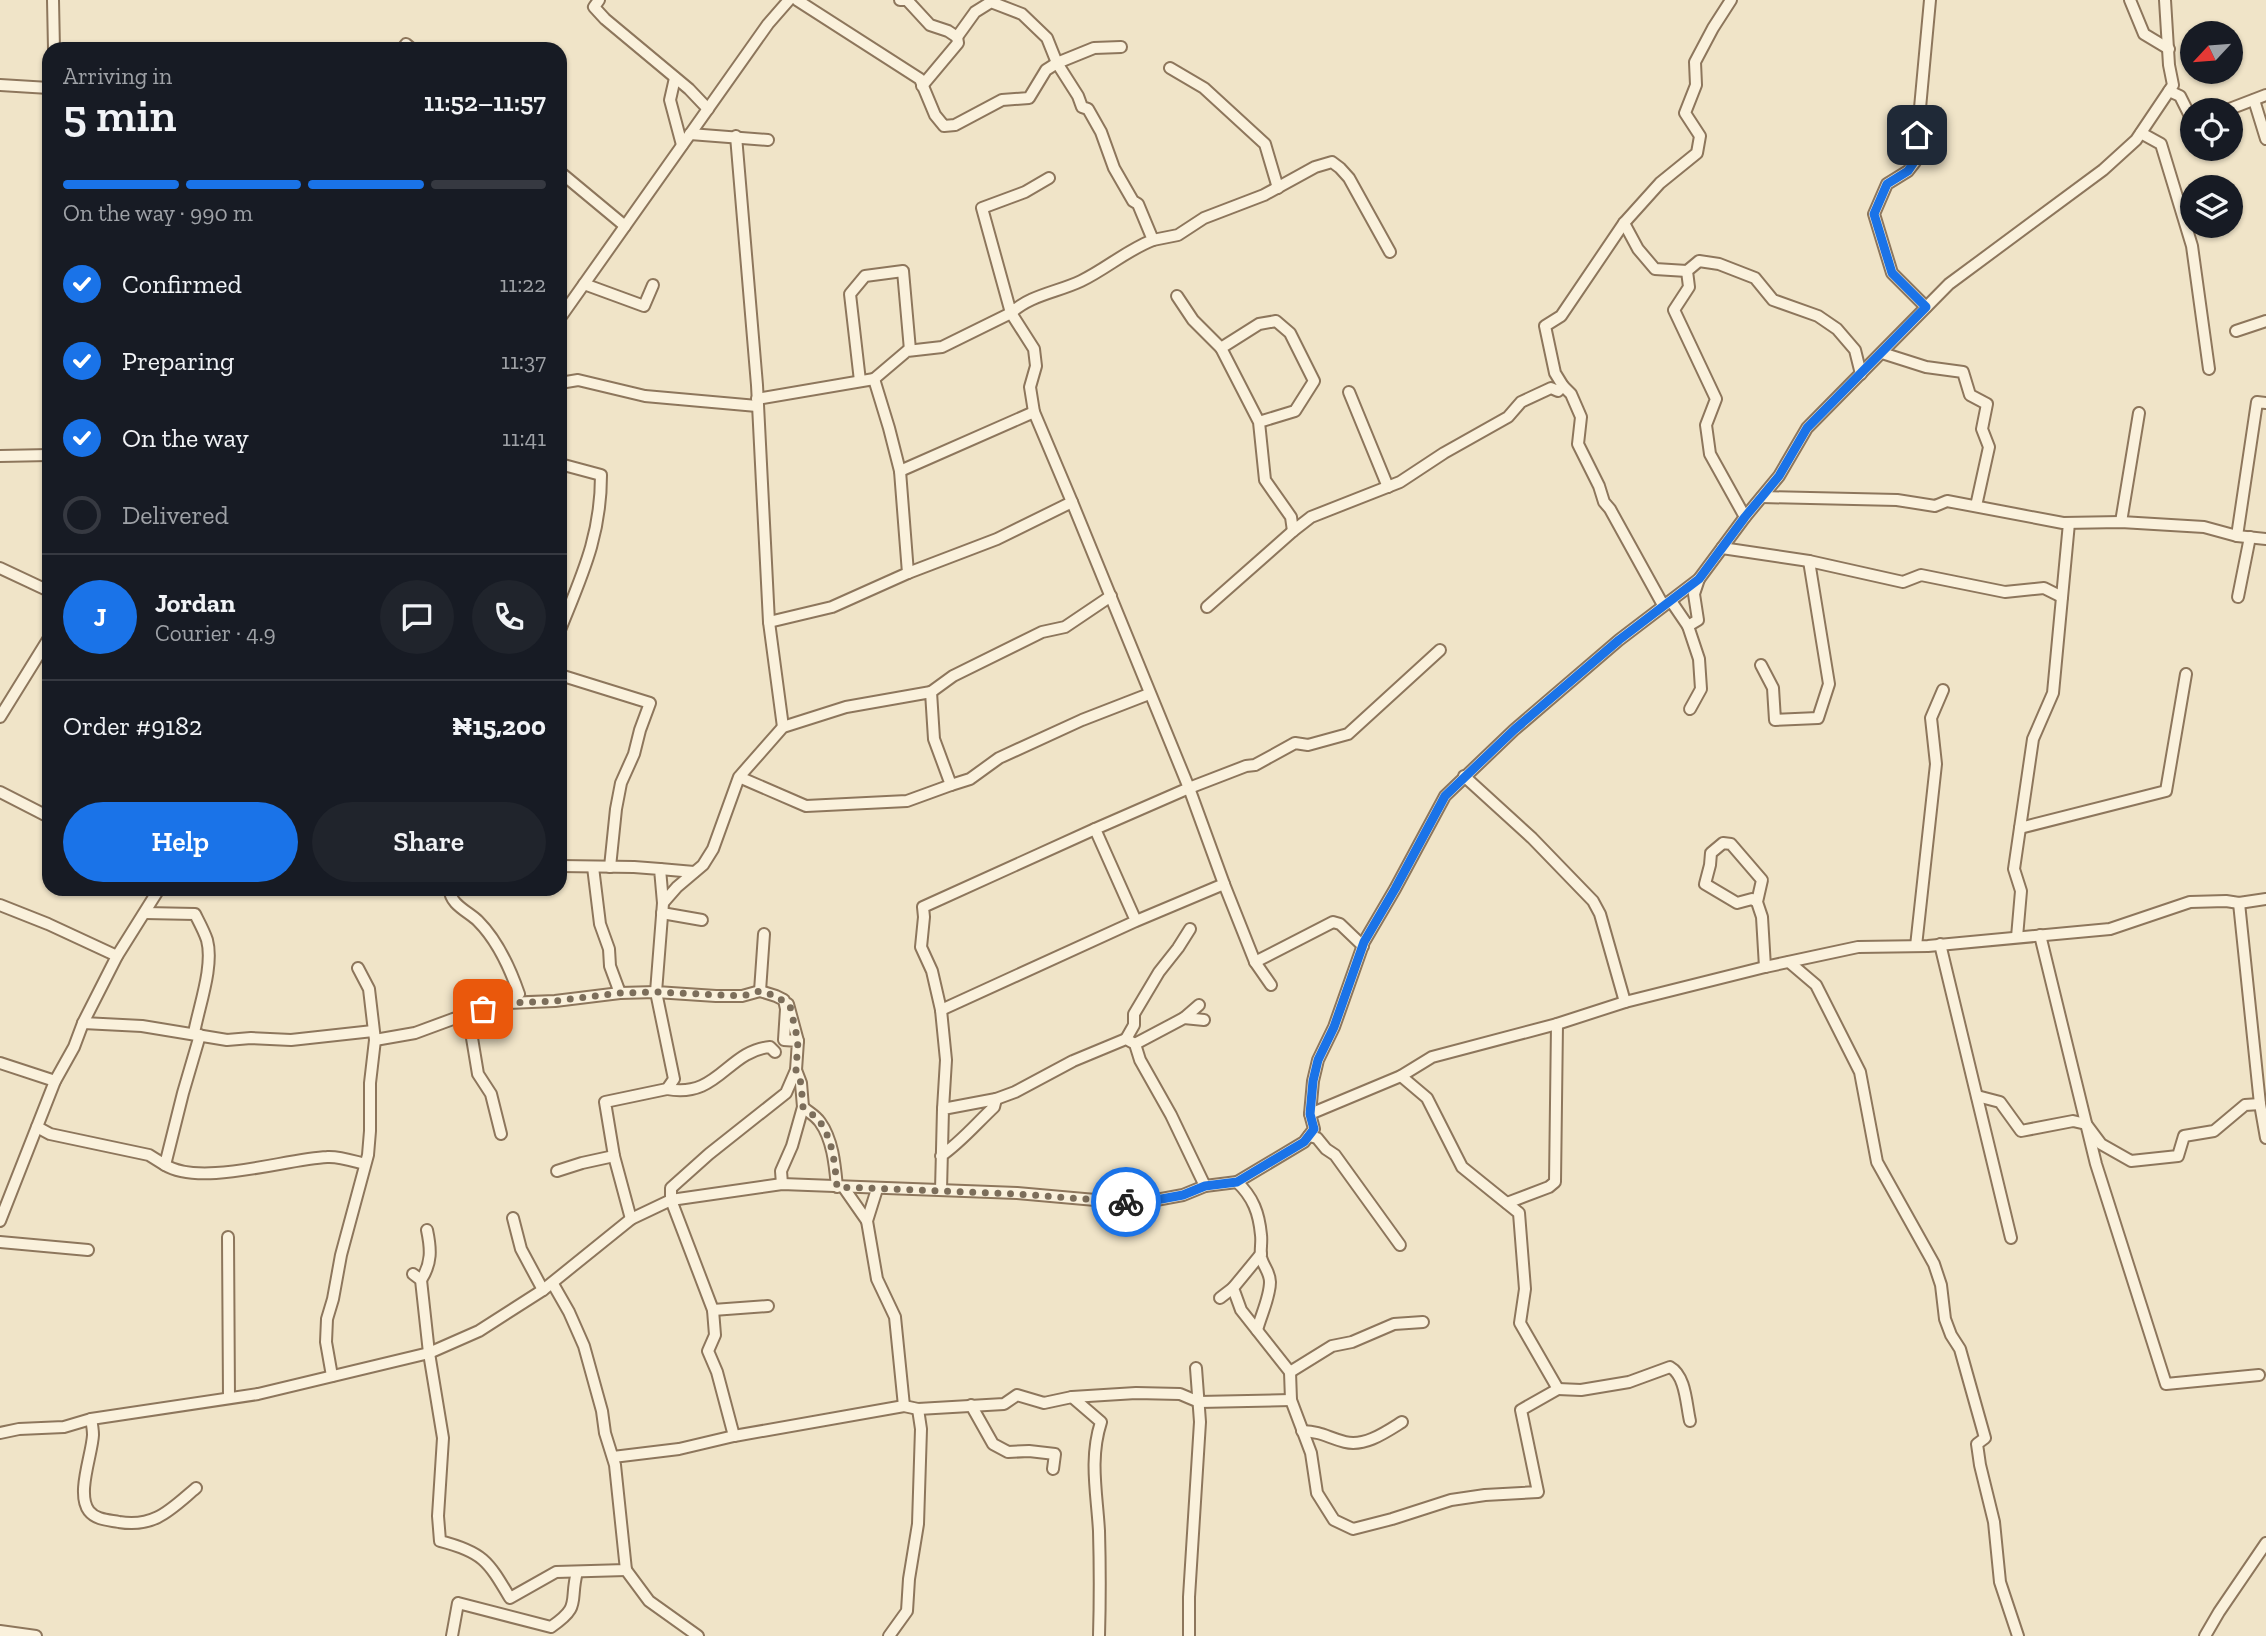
<!DOCTYPE html>
<meta charset="utf-8">
<style>
:root{--surface:#171b24;--page:#20242c;--text:#f1f3f6;--muted:#9ea1a6;--line:#363941;--accent:#1a73e8}
body{margin:0;font-family:"Zilla Slab",serif;background:var(--page);color:var(--text);height:100vh;display:flex;flex-direction:column;font-size:26px;white-space:nowrap}
*{box-sizing:border-box;margin:0}
p{font-size:23px;color:var(--muted)}
.icon{flex:none;width:38px;height:38px;fill:none;stroke:currentColor;stroke-width:2;stroke-linecap:round;stroke-linejoin:round}
.map{position:relative;flex:1;overflow:hidden}
.details{position:absolute;left:42px;top:42px;width:525px;height:854px;display:flex;flex-direction:column;background:var(--surface);border-radius:21px;box-shadow:0 2px 5px #0004}
.details>*{flex:none}
.needle{width:46px;rotate:244deg}
.buttons{position:absolute;left:2180px;top:21px;display:grid;gap:14px}
.buttons a{display:grid;place-items:center;width:63px;height:63px;border-radius:50%;background:var(--surface);box-shadow:0 2px 5px #0004;font-size:35px}
.pin{position:absolute;display:grid;place-items:center;width:60px;height:60px;color:#fff;margin:-30px;border-radius:14px;box-shadow:0 4px 10px #0006}
.courier{position:absolute;display:grid;place-items:center;width:70px;height:70px;margin:-35px;border:5px solid #1a73e8;border-radius:50%;background:#fff;color:#222;box-shadow:0 2px 9px #0007}
.overview em{font-style:normal;font-weight:600}
.overview div{display:flex;flex-direction:column-reverse}
.overview{display:flex;align-items:center;justify-content:space-between;height:119px;padding:0 21px}
h1{font-size:46px;font-weight:600;line-height:52px}
.bar{display:grid;grid-template-columns:repeat(4,1fr);gap:10px 7px;align-content:center;height:84px;padding:0 21px}
.bar i{height:9px;border-radius:5px;background:var(--line)}
.bar .on{background:var(--accent)}
.bar p{grid-column:span 4}
.line{display:flex;align-items:center;gap:18px;padding:0 21px;border-top:2px solid var(--line)}
.line div{flex:1}
.round{display:grid;place-items:center;flex:none;width:74px;height:74px;border-radius:37px;background:var(--page)}
ol{padding:0 21px;list-style:none}
li{display:flex;align-items:center;gap:21px;height:77px}
li p{margin-inline-start:auto}
li .icon{padding:7px;border-radius:50%;background:var(--accent);color:#fff;stroke-width:4}
li:last-child{color:var(--muted)}
li i{width:38px;height:38px;border:4px solid var(--line);border-radius:50%}
.button{display:flex;gap:14px;margin-top:auto;padding:14px 21px}
.button a{flex:1;height:80px;border-radius:42px;background:var(--accent);color:#fff;font-size:28px;font-weight:600;line-height:80px;text-align:center}
.button a+a{background:var(--page);color:var(--text)}
.map>svg:first-child{display:block}
.lines{fill:none;stroke-linecap:round;stroke-linejoin:round}
.minor-casing{stroke:#8d765c;stroke-width:14}
.minor{stroke:#faf1dc;stroke-width:10}
.done{stroke:#7c6e5b;stroke-width:7;stroke-dasharray:0 12.6}
.route{stroke:#1a73e8;stroke-width:9}
</style>
<div class="map">
<svg width="2266" height="1636" viewBox="0 0 2266 1636">
<rect width="100%" height="100%" fill="#f0e4c8"/>
<g class="lines">
<defs>
<g id="minor">
<path d="M53,0L54,49"/>
<path d="M599,0L594,7L605,19L689,89L708,109"/>
<path d="M797,0L920,79L935,115L944,126L955,125L1002,100L1029,98L1046,70L1057,63L1078,96L1082,107L1088,109L1101,132L1114,168L1133,201L1138,204L1153,240C1127,250 1106,269 1081,281C1058,292 1030,295 1011,313L982,208L1025,192L1049,178"/>
<path d="M900,0H907L930,25L948,31L957,37L958,43L922,86"/>
<path d="M2130,0L2144,34L2169,49"/>
<path d="M957,37L975,12L991,2L1022,14L1047,38L1057,63L1094,48L1121,47"/>
<path d="M402,49L406,44L412,49"/>
<path d="M1170,68L1204,88L1265,144L1278,188"/>
<path d="M675,78L670,100L682,145"/>
<path d="M0,85L49,88"/>
<path d="M2169,91L2180,96L2191,118H2193"/>
<path d="M2254,100L2266,139"/>
<path d="M2227,110L2266,95"/>
<path d="M2141,133L2161,144L2192,246L2209,369"/>
<path d="M690,134L768,140"/>
<path d="M736,136L757,385L769,622L783,727"/>
<path d="M560,172L625,226"/>
<path d="M1624,223L1638,249L1655,269L1687,271"/>
<path d="M1153,240L1178,235L1204,218L1264,195L1315,167L1332,162L1340,168L1349,178L1390,252"/>
<path d="M584,284L644,306L653,285"/>
<path d="M1177,296L1193,320L1221,348"/>
<path d="M1926,307L1892,273L1874,214L1887,184L1908,171L1915,162L1930,0"/>
<path d="M560,318L768,24L789,0"/>
<path d="M2236,331L2266,321"/>
<path d="M1882,353L1926,367L1963,372L1970,395L1987,404L1982,429L1989,447L1976,506"/>
<path d="M874,379L907,351L942,347L1011,313L1034,349L1036,366L1030,387L1034,412"/>
<path d="M860,381L850,294L865,276L903,271L910,350"/>
<path d="M560,383L578,380L645,396L757,406"/>
<path d="M1563,386L1555,373L1545,326L1561,316L1624,223L1660,183L1697,153L1700,136L1685,113L1696,85L1695,62L1713,28L1731,0"/>
<path d="M1349,392L1388,487"/>
<path d="M757,399L874,379L889,428L900,471L908,573L832,607L769,622"/>
<path d="M1259,422L1295,411L1314,381L1290,333L1276,321L1259,324L1221,348L1259,422L1265,480L1291,517L1293,531L1311,517L1400,482L1444,453L1508,417L1521,402L1551,388L1558,391L1563,386L1571,394L1581,417L1578,444L1599,486L1604,502L1610,509L1663,605"/>
<path d="M0,456L49,455"/>
<path d="M560,464L601,475C601,536 582,575 560,630"/>
<path d="M900,471L1034,412L1072,502L997,539L908,573"/>
<path d="M1762,497L1897,500L1935,506L1947,501L2063,523L2121,522L2204,527L2237,536L2266,539"/>
<path d="M1072,502L1189,788L1246,766L1255,765L1295,743L1308,745L1348,734L1440,650"/>
<path d="M1745,517L1710,454L1706,425L1716,399L1674,310L1689,287L1687,271L1699,261L1719,264L1755,278L1773,300L1818,316L1837,329L1855,350L1861,374"/>
<path d="M2121,522L2139,413"/>
<path d="M2237,536L2257,402L2266,403"/>
<path d="M1722,548L1809,561L1903,582L1921,575L2005,592L2044,588L2062,597"/>
<path d="M0,568L49,591"/>
<path d="M2238,597L2250,537"/>
<path d="M1671,601L1688,626L1698,620L1694,594L1699,579"/>
<path d="M1207,607L1293,531"/>
<path d="M1688,626L1699,659L1701,689L1690,709"/>
<path d="M1761,665L1773,688L1775,720L1818,718L1829,684L1809,561"/>
<path d="M560,675L650,703L640,730L634,754L621,783L616,809L610,867"/>
<path d="M931,692L953,676L1042,632L1065,627L1111,596"/>
<path d="M0,717L49,638"/>
<path d="M1464,776L1532,838L1593,901L1600,914L1625,1002"/>
<path d="M951,785L970,779L999,758L1082,720L1149,694"/>
<path d="M0,792L49,817"/>
<path d="M2020,828L2166,791L2186,674"/>
<path d="M560,866L634,867L660,869L663,903L656,992L716,996H742L760,991L776,996L784,1000L786,1009L784,1040L798,1041L796,1070L786,1093L709,1154L671,1188V1200L713,1310L715,1335L708,1351L717,1372L734,1436"/>
<path d="M593,867L600,924L609,949L610,966L620,993L656,992L674,1079L667,1089L605,1102L614,1156L631,1219"/>
<path d="M660,869L694,872"/>
<path d="M1224,884L1255,962L1271,985"/>
<path d="M1757,902L1762,880L1731,844L1723,843L1711,853L1710,865L1705,884L1737,903L1752,899L1757,902L1762,917L1765,967"/>
<path d="M663,903L677,887L703,865L713,849L739,777L783,727L846,707L931,692L934,739L951,785L907,801L806,806L739,777"/>
<path d="M2239,903L2260,1104L2266,1138"/>
<path d="M0,905L48,924L117,956"/>
<path d="M145,913L195,914C199,922 204,931 207,940C214,966 199,1006 194,1033"/>
<path d="M662,913L702,920"/>
<path d="M2040,935L2096,1164L2166,1384L2259,1375"/>
<path d="M2017,937L2021,891L2014,869L2033,739L2053,693L2069,523"/>
<path d="M1940,944L2011,1238"/>
<path d="M1916,946L1936,764L1931,718L1943,690"/>
<path d="M1255,962L1333,922L1340,924L1363,946"/>
<path d="M1789,962L1816,985L1860,1072L1877,1162L1934,1264L1941,1285L1945,1319L1951,1335L1960,1349L1985,1438L1977,1444L1980,1465L1994,1522L2000,1582L2018,1636"/>
<path d="M760,991L764,934"/>
<path d="M505,1003L555,1001L620,993"/>
<path d="M788,1004L798,1041"/>
<path d="M941,1010L1136,921L1224,884L1189,788L1095,829L1136,921"/>
<path d="M468,1014L478,1074L491,1094L501,1134"/>
<path d="M1184,1018L1199,1005"/>
<path d="M83,1023L142,1026L227,1040L251,1038L291,1040L373,1031"/>
<path d="M1126,1039L1134,1025V1014L1159,972L1178,948L1190,929"/>
<path d="M375,1040L415,1033L453,1019L505,1003L519,994C510,968 498,941 478,921C469,912 449,904 450,889"/>
<path d="M1135,1044L1184,1018L1204,1020"/>
<path d="M0,1063L55,1081"/>
<path d="M667,1089C718,1099 727,1051 770,1047L775,1052"/>
<path d="M1977,1096L2000,1102L2021,1131L2073,1121L2086,1124L2101,1144L2131,1161L2178,1156L2184,1136L2214,1131L2245,1105L2260,1104"/>
<path d="M996,1099L1015,1092L1073,1061L1126,1039L1135,1044L1140,1060L1171,1115L1205,1186"/>
<path d="M803,1107C808,1112 815,1115 820,1122C833,1140 835,1166 837,1187"/>
<path d="M943,1109L946,1060L941,1010L932,971L921,947L924,917L923,907L1095,829"/>
<path d="M1310,1114L1313,1081L1318,1060L1334,1027L1364,942L1395,889L1445,796L1514,730L1619,640L1699,579L1745,517L1779,476L1807,428L1949,284L2103,170L2136,140L2173,85L2169,65L2165,0"/>
<path d="M37,1127L50,1134L149,1155L165,1165L183,1093L200,1035"/>
<path d="M1309,1136L1317,1138L1326,1149L1335,1155L1400,1245"/>
<path d="M941,1156C961,1142 976,1124 994,1107L996,1099L943,1109L941,1190"/>
<path d="M165,1165C201,1187 285,1159 327,1157C339,1156 353,1161 365,1164"/>
<path d="M557,1171L582,1163L614,1156"/>
<path d="M1237,1182C1253,1197 1259,1213 1261,1235C1262,1242 1260,1250 1261,1257C1263,1266 1270,1272 1270,1282C1270,1297 1261,1315 1257,1330"/>
<path d="M782,1184L781,1171L792,1146L803,1107L801,1083L796,1070"/>
<path d="M844,1188L867,1221"/>
<path d="M877,1189L867,1221L877,1279L895,1317L904,1406"/>
<path d="M1507,1203L1549,1187L1555,1182L1557,1024"/>
<path d="M513,1218L521,1249L543,1290"/>
<path d="M0,1221L55,1081L74,1047L83,1023L117,956L159,889"/>
<path d="M228,1237L229,1398"/>
<path d="M0,1242L88,1250"/>
<path d="M1261,1254L1233,1288L1241,1310L1290,1372L1291,1400L1311,1453L1317,1493L1334,1520L1353,1529L1392,1519L1451,1500L1485,1495L1538,1492L1521,1410L1558,1389L1520,1323L1525,1289L1519,1213L1462,1167L1427,1098L1401,1076"/>
<path d="M413,1274L421,1280L429,1353L443,1438L438,1516L440,1541C483,1552 488,1561 510,1598L556,1572L626,1570L615,1465L605,1433L602,1411L584,1346L569,1312L553,1284"/>
<path d="M421,1280C432,1263 431,1249 427,1230"/>
<path d="M1220,1298L1233,1288"/>
<path d="M713,1310L768,1306"/>
<path d="M1290,1372L1332,1346L1352,1342L1394,1324L1423,1322"/>
<path d="M332,1376L326,1342L327,1319L333,1299L341,1255L368,1155L370,1131V1083L375,1040L369,989L358,968"/>
<path d="M1558,1389L1581,1390L1629,1382L1670,1367C1686,1376 1686,1404 1690,1421"/>
<path d="M1072,1397L1101,1422C1089,1459 1097,1494 1099,1531C1100,1566 1100,1601 1099,1636"/>
<path d="M971,1405L993,1444L1008,1452L1029,1451L1055,1454L1053,1469"/>
<path d="M91,1419C92,1424 93,1430 93,1435C92,1455 76,1494 89,1511C96,1520 109,1520 119,1522C155,1528 171,1509 196,1488"/>
<path d="M1302,1431C1323,1432 1326,1437 1345,1442C1365,1447 1386,1432 1402,1422"/>
<path d="M0,1433L19,1429L64,1427L91,1419L258,1394L429,1353L479,1331L543,1290L631,1219L671,1200L782,1184L1017,1193L1129,1203L1156,1200L1183,1195L1205,1186L1237,1182L1304,1142L1314,1129L1310,1114L1401,1076L1432,1057L1557,1024L1625,1002L1765,967L1858,947L1928,946L2110,929L2190,902L2226,901L2239,903L2266,899"/>
<path d="M613,1457L679,1449L734,1436L904,1406L918,1409L1004,1404L1017,1395L1044,1403L1072,1397L1136,1393L1180,1394L1199,1402L1291,1400"/>
<path d="M626,1570L649,1601L698,1636"/>
<path d="M0,1631L36,1636"/>
<path d="M452,1636L458,1603L551,1627C582,1606 569,1602 577,1572"/>
<path d="M889,1636L907,1611L909,1579L918,1524L921,1429L918,1409"/>
<path d="M1189,1636V1597L1200,1422L1196,1368"/>
<path d="M2205,1636L2219,1612L2266,1543"/>
</g>
</defs>
<use href="#minor" class="minor-casing"/>
<use href="#minor" class="minor"/>
</g>
<g class="lines">
<path class="done" d="M483,1009L505,1003L555,1001L620,993L656,992L742,996L760,991L776,996L790,1006L798,1041L796,1070L801,1083L803,1107C808,1112 815,1115 820,1122C833,1140 835,1166 837,1187L1017,1194L1126,1202"/>
<path class="route" d="M1126,1202L1156,1200L1183,1195L1205,1186L1237,1182L1304,1142L1314,1129L1310,1114L1313,1081L1318,1060L1334,1027L1364,942L1395,889L1445,796L1514,730L1619,640L1699,579L1745,517L1779,476L1807,428L1926,307L1892,273L1874,214L1887,184L1908,171L1914,162L1917,135"/>
</g>
</svg>
<div class="buttons">
<a><svg class="needle" viewBox="-14 -14 28 28"><path d="M0-13l5 13h-10z" fill="#e53935"/><path d="M0 13l5-13h-10z" fill="#9ea1a6"/></svg></a>
<a><svg class="icon" aria-label="locate" viewBox="0 0 24 24"><circle cx="12" cy="12" r="6"/><path d="M12 2v4M12 18v4M2 12h4M18 12h4"/></svg></a>
<a><svg class="icon" aria-label="layers" viewBox="0 0 24 24"><path d="M12 4l9 5-9 5-9-5zM3 14l9 5 9-5"/></svg></a>
</div>
<div class="pin" style="left:483px;top:1009px;background:#ea580c"><svg class="icon" aria-label="bag" viewBox="0 0 24 24"><path d="M5 8h14l-1 12H6zM9 8a3 3 0 0 1 6 0"/></svg></div>
<div class="pin" style="left:1917px;top:135px;background:#1f2937"><svg class="icon" aria-label="home" viewBox="0 0 24 24"><path d="M3 11l9-7 9 7M6 9v11h12V9"/></svg></div>
<div class="courier" style="left:1126px;top:1202px"><svg class="icon" aria-label="bike" viewBox="0 0 24 24"><circle cx="6" cy="16" r="4"/><circle cx="18" cy="16" r="4"/><path d="M6 16l4-8h5l3 8M10 8l3 8H6M13 5h3"/></svg></div>
<section class="details">
<div class="overview"><div><h1>5 min</h1><p>Arriving in</p></div><em>11:52–11:57</em></div>
<div class="bar"><i class="on"></i><i class="on"></i><i class="on"></i><i></i><p>On the way · 990 m</p></div>
<ol>
<li><svg class="icon" aria-label="check" viewBox="0 0 24 24"><path d="M5 12l5 5 9-10"/></svg>Confirmed<p>11:22</p></li>
<li><svg class="icon" aria-label="check" viewBox="0 0 24 24"><path d="M5 12l5 5 9-10"/></svg>Preparing<p>11:37</p></li>
<li><svg class="icon" aria-label="check" viewBox="0 0 24 24"><path d="M5 12l5 5 9-10"/></svg>On the way<p>11:41</p></li>
<li><i></i>Delivered</li>
</ol>
<div class="line" style="height:126px"><b class="round" style="background:var(--accent);color:#fff">J</b><div><b>Jordan</b><p>Courier · 4.9</p></div><a class="round"><svg class="icon" aria-label="chat" viewBox="0 0 24 24"><path d="M4 5h16v11H9l-5 4z"/></svg></a><a class="round"><svg class="icon" aria-label="phone" viewBox="0 0 24 24"><path d="M5 4h4l2 5-3 2q2 4 5 5l2-3 5 2v4C11 20 4 13 5 4z"/></svg></a></div>
<div class="line" style="height:91px"><div>Order #9182</div><b>₦15,200</b></div>
<div class="button"><a>Help</a><a>Share</a></div>
</section>
</div>
